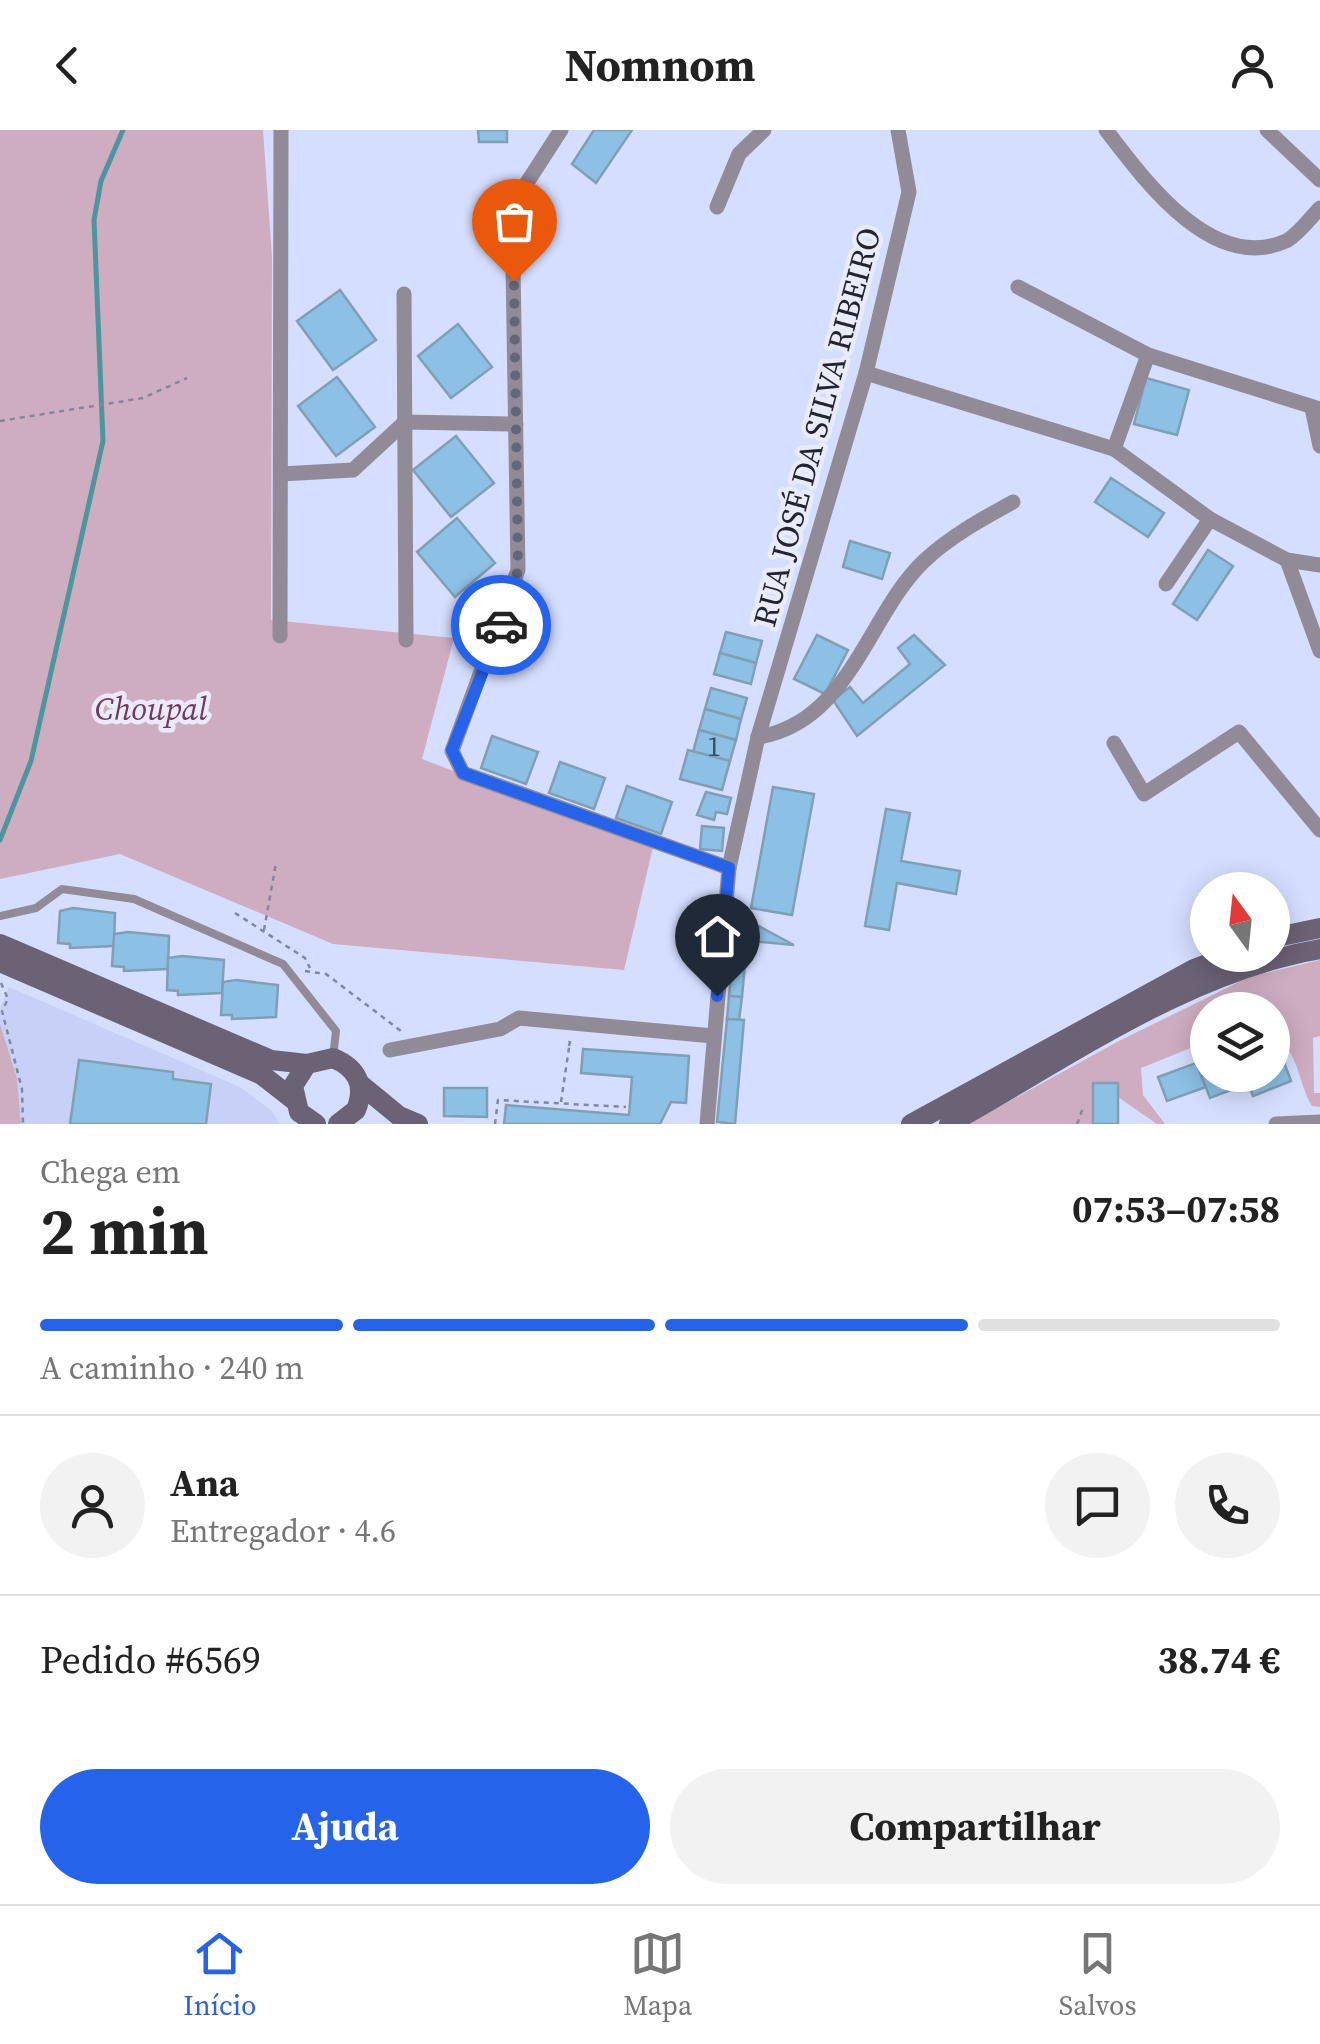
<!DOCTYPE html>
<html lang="pt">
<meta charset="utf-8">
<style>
:root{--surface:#fff;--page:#f2f2f2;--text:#222;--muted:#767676;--line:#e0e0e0;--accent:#2563eb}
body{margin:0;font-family:"Source Serif 4",serif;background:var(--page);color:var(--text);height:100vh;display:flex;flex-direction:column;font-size:38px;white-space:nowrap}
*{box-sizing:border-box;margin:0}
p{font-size:32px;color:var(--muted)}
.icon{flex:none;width:55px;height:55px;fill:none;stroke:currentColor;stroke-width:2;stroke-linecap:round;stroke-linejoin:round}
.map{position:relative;height:994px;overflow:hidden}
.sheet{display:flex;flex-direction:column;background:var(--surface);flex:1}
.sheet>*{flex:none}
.needle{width:65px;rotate:345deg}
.controls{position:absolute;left:1190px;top:742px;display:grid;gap:20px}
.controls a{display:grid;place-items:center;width:100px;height:100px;border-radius:50%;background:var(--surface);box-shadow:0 5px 25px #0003;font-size:50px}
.pin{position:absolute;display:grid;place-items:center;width:85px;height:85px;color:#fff;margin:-102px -42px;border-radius:50% 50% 50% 0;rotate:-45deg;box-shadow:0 0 10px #0007}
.pin .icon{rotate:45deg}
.courier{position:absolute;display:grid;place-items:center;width:100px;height:100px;margin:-50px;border:8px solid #2563eb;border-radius:50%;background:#fff;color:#222;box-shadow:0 2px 12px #0007}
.headline em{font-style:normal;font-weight:700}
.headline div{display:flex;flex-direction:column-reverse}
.headline{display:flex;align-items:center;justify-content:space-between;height:170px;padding:0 40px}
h1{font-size:65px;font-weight:700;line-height:75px}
.bar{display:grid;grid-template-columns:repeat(4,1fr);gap:15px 10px;align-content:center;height:120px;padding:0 40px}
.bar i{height:12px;border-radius:8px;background:var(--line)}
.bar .active{background:var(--accent)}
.bar p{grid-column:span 4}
.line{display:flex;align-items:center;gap:25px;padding:0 40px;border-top:2px solid var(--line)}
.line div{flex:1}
.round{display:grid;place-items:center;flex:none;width:105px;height:105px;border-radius:52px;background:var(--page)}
.cta{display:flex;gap:20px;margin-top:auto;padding:20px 40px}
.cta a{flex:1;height:115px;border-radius:60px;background:var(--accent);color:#fff;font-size:40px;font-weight:700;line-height:115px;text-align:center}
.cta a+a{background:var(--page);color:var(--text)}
header{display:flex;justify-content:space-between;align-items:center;height:130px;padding:0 40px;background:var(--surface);font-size:45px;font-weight:700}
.menu{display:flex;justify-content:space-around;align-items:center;height:140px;border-top:2px solid var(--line);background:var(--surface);font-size:28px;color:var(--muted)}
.menu a{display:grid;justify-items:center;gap:5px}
.menu .active{color:var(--accent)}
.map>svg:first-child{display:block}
.built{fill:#c7d1f8}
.green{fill:#ceadc1}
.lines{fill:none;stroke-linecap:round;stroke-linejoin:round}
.stream{stroke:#4b969f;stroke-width:5}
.building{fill:#8cc0e4;stroke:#819fb4;stroke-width:2.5}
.path{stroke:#81879d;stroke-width:2.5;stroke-dasharray:5 5;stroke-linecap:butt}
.lane{stroke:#918a97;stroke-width:8}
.street{stroke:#918a97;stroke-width:15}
.secondary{stroke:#6b6275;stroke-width:20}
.done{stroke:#616679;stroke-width:10;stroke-dasharray:0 18}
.route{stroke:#2563eb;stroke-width:12}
.labels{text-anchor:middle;stroke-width:9;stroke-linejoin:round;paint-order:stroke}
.number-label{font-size:28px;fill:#3c4c5e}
.street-label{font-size:32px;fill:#222531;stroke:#e8ecf9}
.park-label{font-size:32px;font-style:italic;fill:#773762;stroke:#e8ecf9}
</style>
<header><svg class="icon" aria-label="back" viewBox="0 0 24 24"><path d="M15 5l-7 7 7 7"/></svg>Nomnom<svg class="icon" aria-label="person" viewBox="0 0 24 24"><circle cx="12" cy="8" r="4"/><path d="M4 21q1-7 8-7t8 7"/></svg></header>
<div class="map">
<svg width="1320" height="994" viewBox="0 0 1320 994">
<rect width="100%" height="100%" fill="#d5defe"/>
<path class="built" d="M9,857L240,957L272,981L280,994H21L17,948L0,894V878Z"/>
<g class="green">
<path d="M0,0H263L272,127L271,490L454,508L422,629L653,717L624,840L333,814L120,724L0,749Z"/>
<path d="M1320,830V906L1313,908L1314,963H1320V977L1312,976C1299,954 1300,932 1282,911L1273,914L1272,880H1208L1207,925L1204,926L1198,915L1141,938L1143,965L1165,994H1157L1118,967V953H1094L1093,994H968L1119,911L1249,847Z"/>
<path d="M0,894L17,948L21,994H0Z"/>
</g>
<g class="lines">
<path class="stream" d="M0,710L31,631L103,311L94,90L101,51L123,0"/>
</g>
<g class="building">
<path d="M478,0H507V12H479Z"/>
<path d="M594,0H632L596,53L572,34Z"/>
<path d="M340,160L376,210L333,240L297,191Z"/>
<path d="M458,194L492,237L451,268L418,226Z"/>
<path d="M337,247L375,297L336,326L298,276Z"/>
<path d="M1146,248L1189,260L1177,305L1134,294Z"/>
<path d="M456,306L494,353L451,387L413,340Z"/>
<path d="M1111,348L1164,383L1148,407L1095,372Z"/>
<path d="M457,388L495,433L455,467L417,422Z"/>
<path d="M850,411L890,423L882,449L843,437Z"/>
<path d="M1208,420L1233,436L1197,490L1173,474Z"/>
<path d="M726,502L762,511L756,533L720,523Z"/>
<path d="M817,505L848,520L825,564L794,549Z"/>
<path d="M914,505L945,535L857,606L833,570L850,557L863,573L910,534L898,518Z"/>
<path d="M720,523L756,533L751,554L714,544Z"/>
<path d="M711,558L747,568L741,589L705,579Z"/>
<path d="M705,579L741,589L736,610L699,600Z"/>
<path d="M699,600L736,610L730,631L693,622Z"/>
<path d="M492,606L538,622L526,654L481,638Z"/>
<path d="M688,620L730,631L722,660L680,649Z"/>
<path d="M560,632L605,648L594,679L549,663Z"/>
<path d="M627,656L672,672L661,704L616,688Z"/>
<path d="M773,657L814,664L792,785L751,778Z"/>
<path d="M706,662L731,668L727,684L716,682L714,690L697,685Z"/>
<path d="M886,679L910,683L901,731L960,741L956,764L897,753L889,800L865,796Z"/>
<path d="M702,696L724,698L722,721L700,719Z"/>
<path d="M73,778L115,783L114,816L70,818V814L58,813L60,781Z"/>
<path d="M737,783L749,790L742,867L729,866Z"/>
<path d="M753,793L794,815L751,811Z"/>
<path d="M128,802L169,806L168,839L124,841V837L112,836L114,804Z"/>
<path d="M182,826L224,830L222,863L178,865V861L167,860L168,828Z"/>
<path d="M236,850L278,855L276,887L232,889V885H221L223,852Z"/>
<path d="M729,866L742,867L739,890L727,889Z"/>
<path d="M727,889L744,890L735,994L717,992Z"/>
<path d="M583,919L689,926L686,973L671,972L660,994H504L506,975L629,985L632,947L581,943Z"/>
<path d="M1282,927L1291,951L1253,966L1245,945H1272V931Z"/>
<path d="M79,930L173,942V949L211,954L206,994H70Z"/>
<path d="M1196,933L1206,957L1167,971L1158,947Z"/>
<path d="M1208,942L1245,945L1249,953L1210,968L1201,945Z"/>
<rect x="1093" y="953" width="25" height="41"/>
<path d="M444,958H487V987L444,986Z"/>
</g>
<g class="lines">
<g class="path">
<path d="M0,291L143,268L187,248"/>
<path d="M235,783L305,828L310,838"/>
<path d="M264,800L276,733"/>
<path d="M305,841L326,844L401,901"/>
<path d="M1,853L8,869L2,881L22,959L23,994"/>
<path d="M569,916L571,907"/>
<path d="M561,972L570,911"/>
<path d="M495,994L498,970L626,977"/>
<path d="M1077,994L1084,975"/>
</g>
<path class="lane" d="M0,786L36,778L62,759L134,769L283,834L336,901L333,928"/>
<g class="street">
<path d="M561,0L512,76L518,440L452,621L463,643L729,738"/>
<path d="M1106,0C1145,51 1213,144 1286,111C1298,105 1310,88 1320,78"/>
<path d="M1267,0L1320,50"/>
<path d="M717,77L739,24L764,0"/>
<path d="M1018,157L1148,225L1320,279"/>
<path d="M404,164L406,510"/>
<path d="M866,243L1114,319L1210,389L1287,430L1320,435"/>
<path d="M1312,278L1320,316"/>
<path d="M1114,319L1148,225"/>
<path d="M281,344L353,340L405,292L516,294"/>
<path d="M1287,430L1320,521"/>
<path d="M1166,454L1210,389"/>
<path d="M280,506L281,0"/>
<path d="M758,607C849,593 868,485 923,432C949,407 982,389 1013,372"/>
<path d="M1114,613L1144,664L1239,602L1320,700"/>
<path d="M390,920L500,899L519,888L713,906"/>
<path d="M707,994L729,738L758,607L866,243L909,62L898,0"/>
<path d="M1276,994L1320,992"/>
</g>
<g class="secondary">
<path d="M1272,808L1320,798"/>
<path d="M0,814L271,930L307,934"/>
<path d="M0,832L262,945L294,970"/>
<path d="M360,954L399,986L418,994"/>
<path d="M316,994L299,982L293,956L307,934L333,928C357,938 366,955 356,980L338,994"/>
<path d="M911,994L1194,839L1230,825"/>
<path d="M949,994C1066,929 1186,842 1320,819"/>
</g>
</g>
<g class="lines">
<path class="done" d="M501,495L518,440L514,151"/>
<path class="route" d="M501,495L452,620L463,643L729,738L717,866"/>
</g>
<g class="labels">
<g class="number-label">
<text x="714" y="626">1</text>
</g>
<g class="street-label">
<text transform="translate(817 297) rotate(-75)" y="11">RUA JOSÉ DA SILVA RIBEIRO</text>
</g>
<g class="park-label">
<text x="151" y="590">Choupal</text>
</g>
</g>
</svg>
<div class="controls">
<a><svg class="needle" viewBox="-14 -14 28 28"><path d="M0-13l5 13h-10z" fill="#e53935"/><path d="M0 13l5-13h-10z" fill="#767676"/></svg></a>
<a><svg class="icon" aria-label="layers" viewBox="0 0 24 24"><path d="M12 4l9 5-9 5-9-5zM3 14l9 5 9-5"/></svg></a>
</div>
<div class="pin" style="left:514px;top:151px;background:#ea580c"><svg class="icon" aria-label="bag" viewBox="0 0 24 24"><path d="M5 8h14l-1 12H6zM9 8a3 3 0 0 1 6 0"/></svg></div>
<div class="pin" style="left:717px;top:866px;background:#1f2937"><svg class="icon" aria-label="home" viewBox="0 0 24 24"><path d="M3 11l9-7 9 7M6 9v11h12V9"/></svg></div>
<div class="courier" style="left:501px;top:495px"><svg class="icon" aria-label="car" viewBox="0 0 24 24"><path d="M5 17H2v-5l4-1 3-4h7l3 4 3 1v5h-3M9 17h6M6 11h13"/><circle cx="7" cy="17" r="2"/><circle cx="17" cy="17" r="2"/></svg></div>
</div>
<section class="sheet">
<div class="headline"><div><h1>2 min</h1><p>Chega em</p></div><em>07:53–07:58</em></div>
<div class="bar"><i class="active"></i><i class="active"></i><i class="active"></i><i></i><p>A caminho · 240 m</p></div>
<div class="line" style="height:180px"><a class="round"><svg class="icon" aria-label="person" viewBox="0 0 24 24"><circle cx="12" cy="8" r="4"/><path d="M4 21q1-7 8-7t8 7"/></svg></a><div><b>Ana</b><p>Entregador · 4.6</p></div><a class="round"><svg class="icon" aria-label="chat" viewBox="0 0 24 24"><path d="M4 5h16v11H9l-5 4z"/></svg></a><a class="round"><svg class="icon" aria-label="phone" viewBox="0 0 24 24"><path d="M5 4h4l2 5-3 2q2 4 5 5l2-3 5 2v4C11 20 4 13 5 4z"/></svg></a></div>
<div class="line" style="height:130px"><div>Pedido #6569</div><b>38.74 €</b></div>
<div class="cta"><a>Ajuda</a><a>Compartilhar</a></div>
</section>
<nav class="menu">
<a class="active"><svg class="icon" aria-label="home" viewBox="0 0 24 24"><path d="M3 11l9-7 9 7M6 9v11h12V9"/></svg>Início</a>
<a><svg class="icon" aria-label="map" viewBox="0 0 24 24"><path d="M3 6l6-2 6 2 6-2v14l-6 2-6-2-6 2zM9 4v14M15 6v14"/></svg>Mapa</a>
<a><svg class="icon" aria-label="saved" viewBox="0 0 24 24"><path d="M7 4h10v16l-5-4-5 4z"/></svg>Salvos</a>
</nav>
